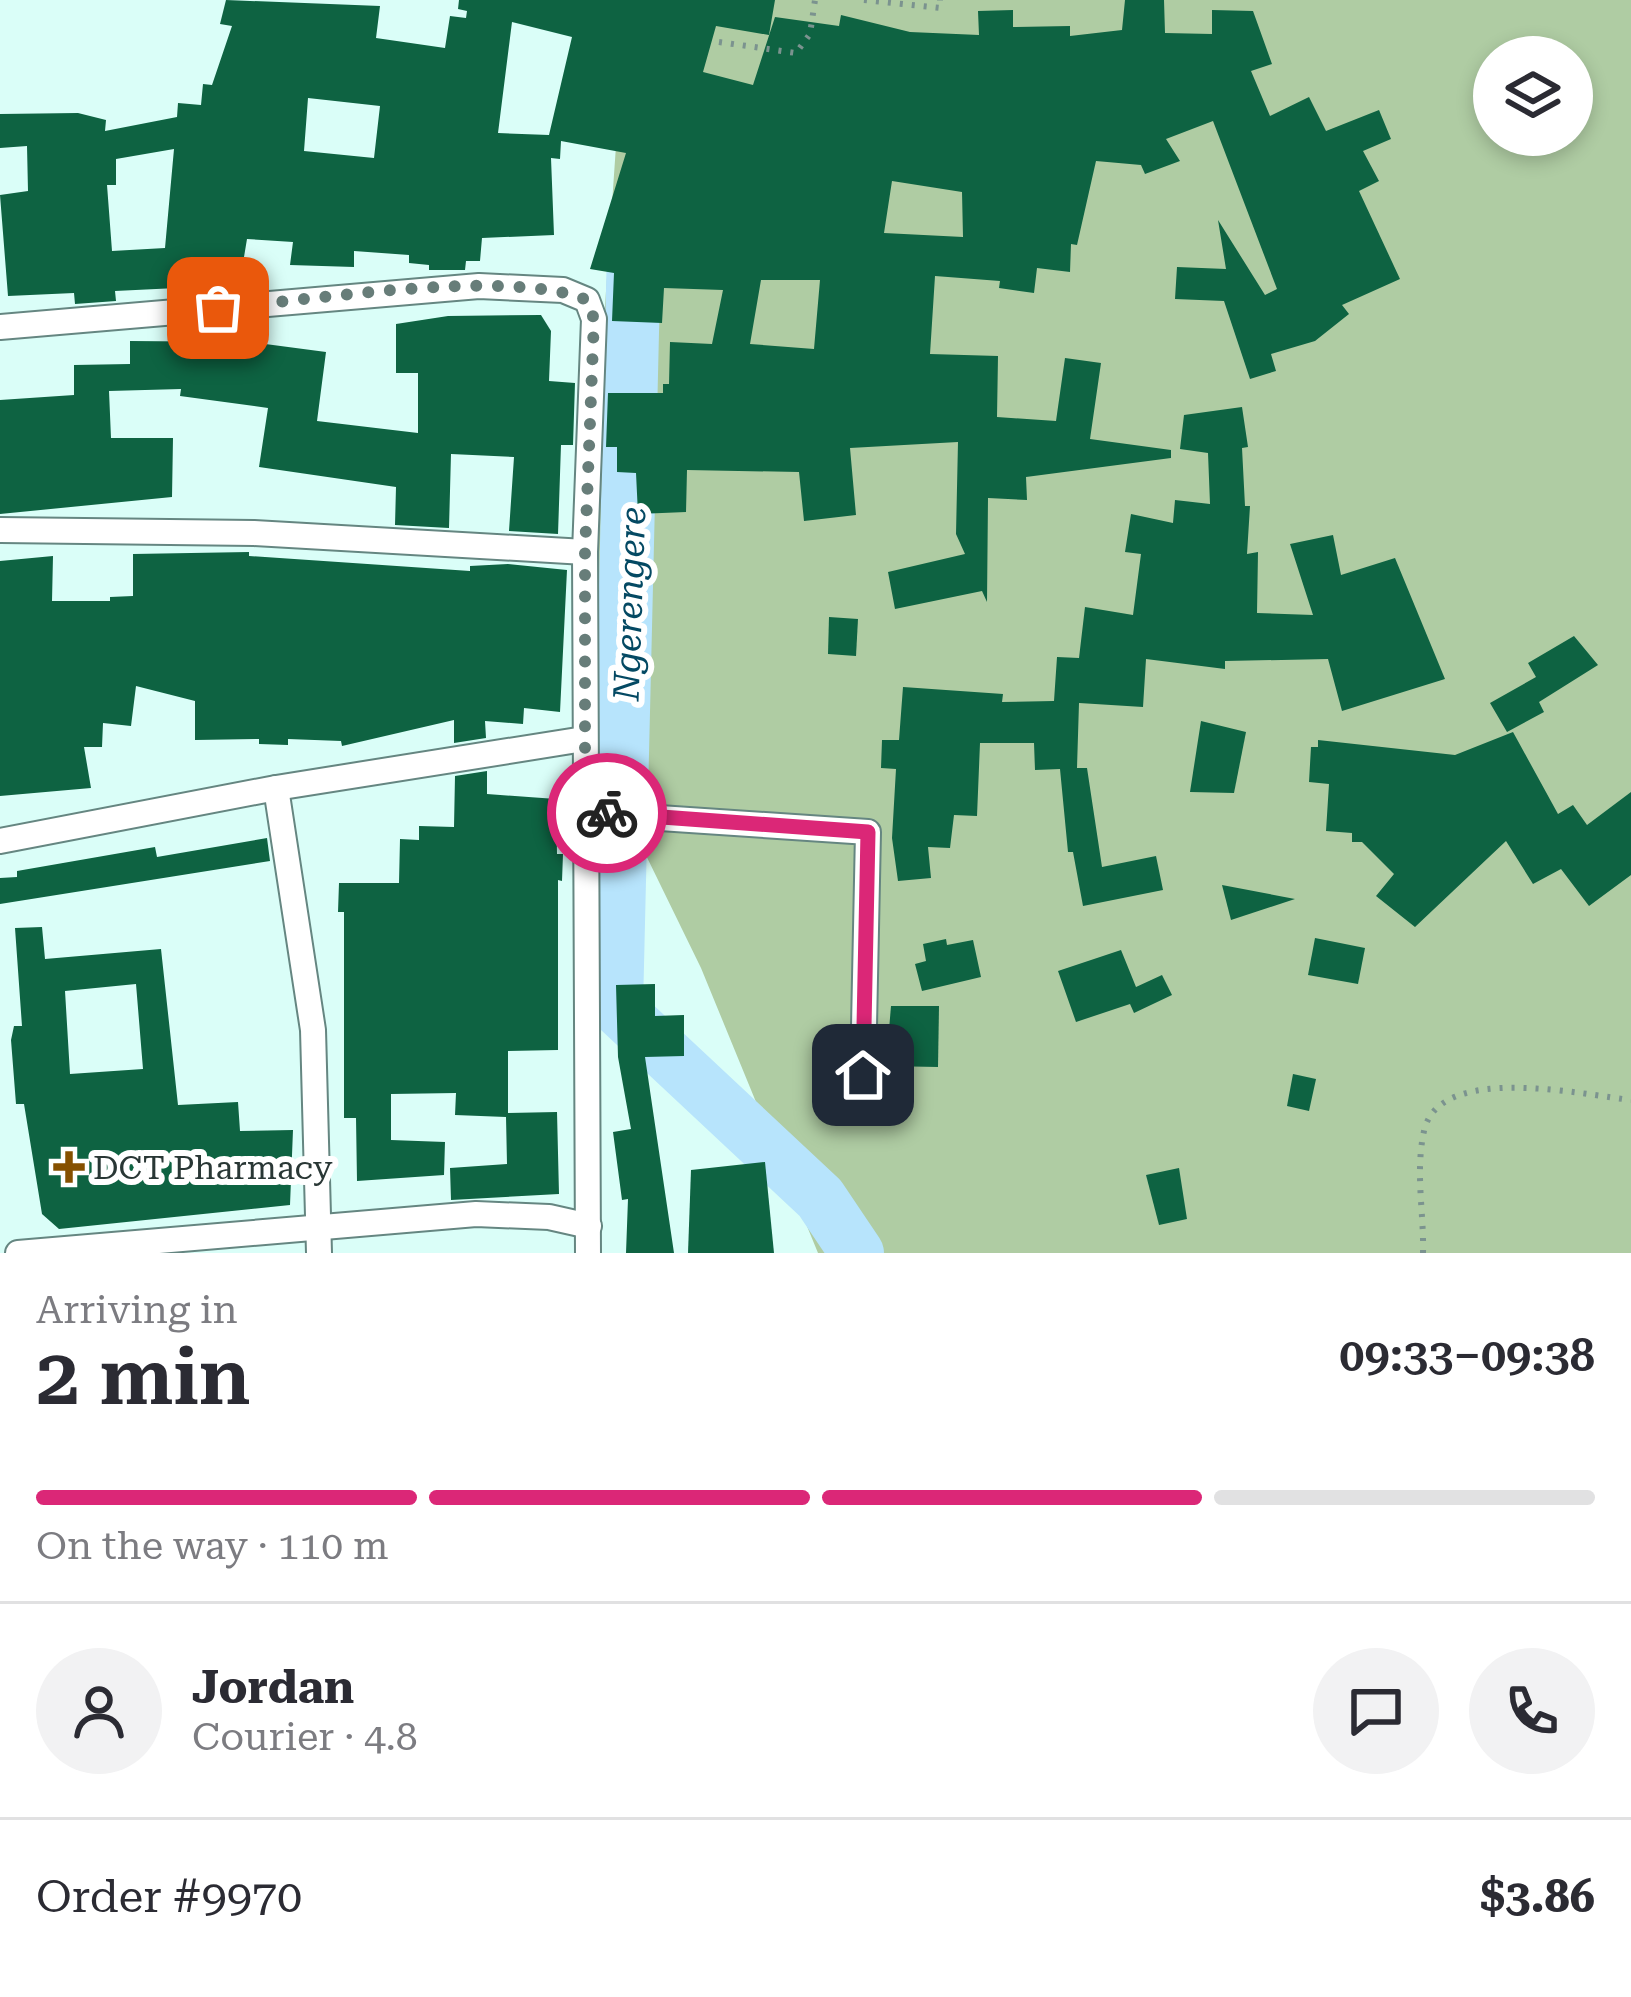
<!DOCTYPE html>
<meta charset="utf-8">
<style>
:root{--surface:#fff;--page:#f2f2f3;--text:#2b2b33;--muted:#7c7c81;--line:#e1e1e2;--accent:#db2777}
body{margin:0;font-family:"Roboto Serif",serif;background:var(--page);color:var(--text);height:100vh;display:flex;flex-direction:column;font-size:45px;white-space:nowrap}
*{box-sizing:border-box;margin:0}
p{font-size:39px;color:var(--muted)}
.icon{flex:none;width:66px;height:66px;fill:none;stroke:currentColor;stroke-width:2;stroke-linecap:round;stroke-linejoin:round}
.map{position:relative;height:1253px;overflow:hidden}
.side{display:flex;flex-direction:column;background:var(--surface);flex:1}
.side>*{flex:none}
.fabs{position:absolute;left:1473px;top:36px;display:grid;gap:24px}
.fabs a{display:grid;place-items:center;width:120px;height:120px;border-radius:50%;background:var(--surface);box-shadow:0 6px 18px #0003;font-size:60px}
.pin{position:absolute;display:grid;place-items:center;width:102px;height:102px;color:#fff;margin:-51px;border-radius:24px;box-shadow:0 6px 18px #0006}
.courier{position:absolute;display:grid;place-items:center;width:120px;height:120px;margin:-60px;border:9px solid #db2777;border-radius:50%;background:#fff;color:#222;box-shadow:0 3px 15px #0007}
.overview em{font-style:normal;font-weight:600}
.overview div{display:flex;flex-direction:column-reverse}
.overview{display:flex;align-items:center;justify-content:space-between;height:204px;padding:0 36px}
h1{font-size:78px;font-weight:600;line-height:90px}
.bar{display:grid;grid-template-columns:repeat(4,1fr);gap:18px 12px;align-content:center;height:144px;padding:0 36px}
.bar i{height:15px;border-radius:9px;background:var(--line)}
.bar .selected{background:var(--accent)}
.bar p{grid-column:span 4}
.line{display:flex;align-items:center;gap:30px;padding:0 36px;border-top:3px solid var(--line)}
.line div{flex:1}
.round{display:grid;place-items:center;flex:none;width:126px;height:126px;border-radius:63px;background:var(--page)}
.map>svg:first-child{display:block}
.green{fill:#afcca3;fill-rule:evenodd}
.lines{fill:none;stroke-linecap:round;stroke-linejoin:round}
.river{stroke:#b7e4fc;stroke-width:54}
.building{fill:#0e6342;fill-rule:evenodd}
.minor-casing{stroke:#658681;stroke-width:28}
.path{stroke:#7b938f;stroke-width:6;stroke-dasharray:3 9;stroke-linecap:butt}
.minor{stroke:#fff;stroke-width:24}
.done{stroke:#677d79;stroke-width:12;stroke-dasharray:0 21.6}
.route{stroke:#db2777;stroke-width:15}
.poi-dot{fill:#865000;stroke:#fff;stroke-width:4.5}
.labels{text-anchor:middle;stroke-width:12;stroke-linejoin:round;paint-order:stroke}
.poi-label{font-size:33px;fill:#293735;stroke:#fff;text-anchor:start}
.water-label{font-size:36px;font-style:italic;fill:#044963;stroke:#fff}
</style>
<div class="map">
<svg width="1631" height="1253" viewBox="0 0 1631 1253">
<rect width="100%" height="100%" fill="#dafef8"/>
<path class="green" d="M626,0H1631V1253H818L701,968L577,714ZM1494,57H1572V135H1494Z"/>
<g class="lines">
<path class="river" d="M634,248L616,1007L820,1198L857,1253"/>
</g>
<g class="building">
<path d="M226,0L380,6L376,38L445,48L450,16L466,18L467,11L458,9L459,0H775L769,35L716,26L703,72L753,85L775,17L839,26L841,15L910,32L979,35L978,11L1013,10V27L1070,26V36L1122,30L1125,0H1164L1165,33L1212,34V10L1253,11L1272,64L1251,71L1270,116L1309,97L1326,131L1379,110L1391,139L1363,151L1379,181L1359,191L1400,279L1342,305L1349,314L1315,341L1271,354L1276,371L1250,379L1224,301L1175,299L1177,267L1226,269L1218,220L1265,295L1277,289L1213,121L1166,139L1180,161L1145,174L1141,165L1096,161L1077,245L1071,244L1070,272L1037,268L1034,293L999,288L1000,281L935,276L930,354L998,356L997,417L1056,421L1065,358L1101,363L1090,439L1171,450V458L1026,477L1027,500L988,498L987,602L982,591L895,609L888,572L965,554L956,534L958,442L850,448L856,515L804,521L799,472L687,470L686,512L638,514L636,473L617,472V447H606L608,393H663V384H669L670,342L712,344L723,290L664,288L662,323L612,321L614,273L590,269L626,153L561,141L560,159L551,158L554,235L482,238L480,261H466L465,270H429V265L409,263V255L354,251V267L290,265L293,242L247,239L242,269L217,265L218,286L115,291L116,301L75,304L74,293L8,296L0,195L28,191L27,146L0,148V114L78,113L106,120L105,131L177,117L178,103L201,105L203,84L212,85L232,26L220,24ZM512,22L572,37L549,135L498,133ZM308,98L380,106L374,158L304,151ZM174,149L165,248L112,251L107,185H116V159ZM892,181L962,192L963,237L884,233ZM761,280H820L814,349L750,344Z"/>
<path d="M541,315L551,331L549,381L575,383L573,445H561L558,534L509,531L514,457L451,454L449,528L395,525L396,487L259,467L268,408L180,396L181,389L109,391L111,438H173L172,497L0,514V400L74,395V365L130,364V341L250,342L326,352L317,421L418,433V373H396V324L448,316Z"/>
<path d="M1242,407L1248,447L1242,448L1245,506H1250L1247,554L1258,552L1257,613L1313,615L1290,544L1333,535L1341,575L1395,558L1445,679L1342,711L1328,659L1225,661V669L1146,659L1143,707L1079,703L1077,768H1087L1102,867L1156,856L1163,890L1083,906L1073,852H1068L1060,769L1035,770L1034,743H980L977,816L954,815L950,848L928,847L931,878L898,881L892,838L896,769L881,768L882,740H899L903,687L1003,694L1002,702L1054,701L1057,657L1079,658L1085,607L1133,615L1141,554L1125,552L1131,514L1173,523L1175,500L1210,504L1208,453L1180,449L1184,415Z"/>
<path d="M249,552V556L470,571V566L508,564L567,570L560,712L524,708L523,724L485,721L486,738L454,743V720L342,746L341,741L288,739V745L259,744V739L195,740V701L136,686L131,726L103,723L102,747H84L91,788L0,796V561L53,556L52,601H110V597L133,596V554Z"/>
<path d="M829,617L858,619L856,656L828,654Z"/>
<path d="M1574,636L1598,665L1539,702L1544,712L1507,732L1490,703L1536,677L1528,663Z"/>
<path d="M1201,721L1246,732L1234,793L1190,792Z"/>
<path d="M1513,732L1558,814L1573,805L1587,825L1631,792V875L1589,906L1561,869L1533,884L1506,841L1415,927L1376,896L1394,874L1362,842H1352V833L1326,831L1329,784L1309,782L1311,747H1318V740L1455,755Z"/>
<path d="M487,771V794L556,799L557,854H563L562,881L558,880V1050L508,1051V1113L557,1112L559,1194L451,1200L450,1168L507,1164L506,1117L455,1115L456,1093L391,1094V1140L445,1142L444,1175L357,1181L356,1118H344V912H338L339,883H399L400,839L419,840V826L454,827L455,776Z"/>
<path d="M267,838L270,861L0,904V878L17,877V871L155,847L157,857Z"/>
<path d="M1222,885L1295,899L1231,920Z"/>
<path d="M42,927L45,959L161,949L178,1105L238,1102L240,1131L293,1130L290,1205L59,1229L42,1214L24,1104H16L11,1040L14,1026H22L15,928ZM136,984L143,1069L70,1074L65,991Z"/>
<path d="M1315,938L1365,948L1358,984L1308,975Z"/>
<path d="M946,939L947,945L973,940L981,977L922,991L915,964L926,961L923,944Z"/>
<path d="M1121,950L1136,987L1162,975L1172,995L1134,1013L1130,1004L1076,1022L1058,971Z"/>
<path d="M655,984V1016L684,1015V1056L645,1057L674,1253H626L628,1199L622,1200L613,1132L631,1129L618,1057L616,985Z"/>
<path d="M891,1006H939L938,1067L886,1066Z"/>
<path d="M1293,1074L1316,1079L1309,1111L1287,1106Z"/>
<path d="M765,1162L774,1253H688L691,1170Z"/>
<path d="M1179,1168L1187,1219L1159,1225L1146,1175Z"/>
</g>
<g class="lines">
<defs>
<g id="minor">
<path d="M0,327L479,286L563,290L587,300L594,319L585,552L588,1253"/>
<path d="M0,530L254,533L585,552"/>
<path d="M276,788L313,1030L319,1253"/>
<path d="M585,813L868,832L863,1075"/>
<path d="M0,841L276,788L584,739"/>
<path d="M18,1253L476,1214L549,1217L589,1226"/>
</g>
</defs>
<use href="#minor" class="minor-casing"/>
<g class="path">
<path d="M864,0L940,8V0"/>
<path d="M719,42L796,53L810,34L815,0"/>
<path d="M1423,1253C1424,1212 1415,1172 1424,1131C1439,1062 1584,1095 1631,1100"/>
</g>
<use href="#minor" class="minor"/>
</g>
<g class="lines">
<path class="done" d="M218,308C309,301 508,267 587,300L594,319L585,552V813H607"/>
<path class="route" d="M607,813L868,832L863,1075"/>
</g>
<path class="poi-dot" d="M63 1149h12v12h12v12h-12v12h-12v-12h-12v-12h12z"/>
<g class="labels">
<g class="poi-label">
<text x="93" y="1179">DCT Pharmacy</text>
</g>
<g class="water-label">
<text transform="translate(629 604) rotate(-88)" y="13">Ngerengere</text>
</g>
</g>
</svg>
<div class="fabs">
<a><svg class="icon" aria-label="layers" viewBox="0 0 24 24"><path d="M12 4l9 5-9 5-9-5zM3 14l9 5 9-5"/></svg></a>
</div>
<div class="pin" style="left:218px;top:308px;background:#ea580c"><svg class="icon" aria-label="bag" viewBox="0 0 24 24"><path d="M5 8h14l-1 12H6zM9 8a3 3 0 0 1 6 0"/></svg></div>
<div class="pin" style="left:863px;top:1075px;background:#1f2937"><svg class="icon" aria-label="home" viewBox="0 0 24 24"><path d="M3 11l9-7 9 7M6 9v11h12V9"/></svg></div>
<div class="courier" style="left:607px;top:813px"><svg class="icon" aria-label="bike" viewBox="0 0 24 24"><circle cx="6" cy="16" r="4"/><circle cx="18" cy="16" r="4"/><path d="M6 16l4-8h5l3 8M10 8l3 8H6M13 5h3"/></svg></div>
</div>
<section class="side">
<div class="overview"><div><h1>2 min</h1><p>Arriving in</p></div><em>09:33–09:38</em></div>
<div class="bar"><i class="selected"></i><i class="selected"></i><i class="selected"></i><i></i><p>On the way · 110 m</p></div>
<div class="line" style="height:216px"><a class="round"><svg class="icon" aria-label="person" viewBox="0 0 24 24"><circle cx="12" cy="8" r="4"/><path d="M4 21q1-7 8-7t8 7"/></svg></a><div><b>Jordan</b><p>Courier · 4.8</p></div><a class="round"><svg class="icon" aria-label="chat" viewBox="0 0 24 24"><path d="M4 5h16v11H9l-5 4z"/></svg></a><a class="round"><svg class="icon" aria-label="phone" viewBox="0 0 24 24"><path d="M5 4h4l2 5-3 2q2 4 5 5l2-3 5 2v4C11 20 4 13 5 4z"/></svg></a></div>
<div class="line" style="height:156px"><div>Order #9970</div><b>$3.86</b></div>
</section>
